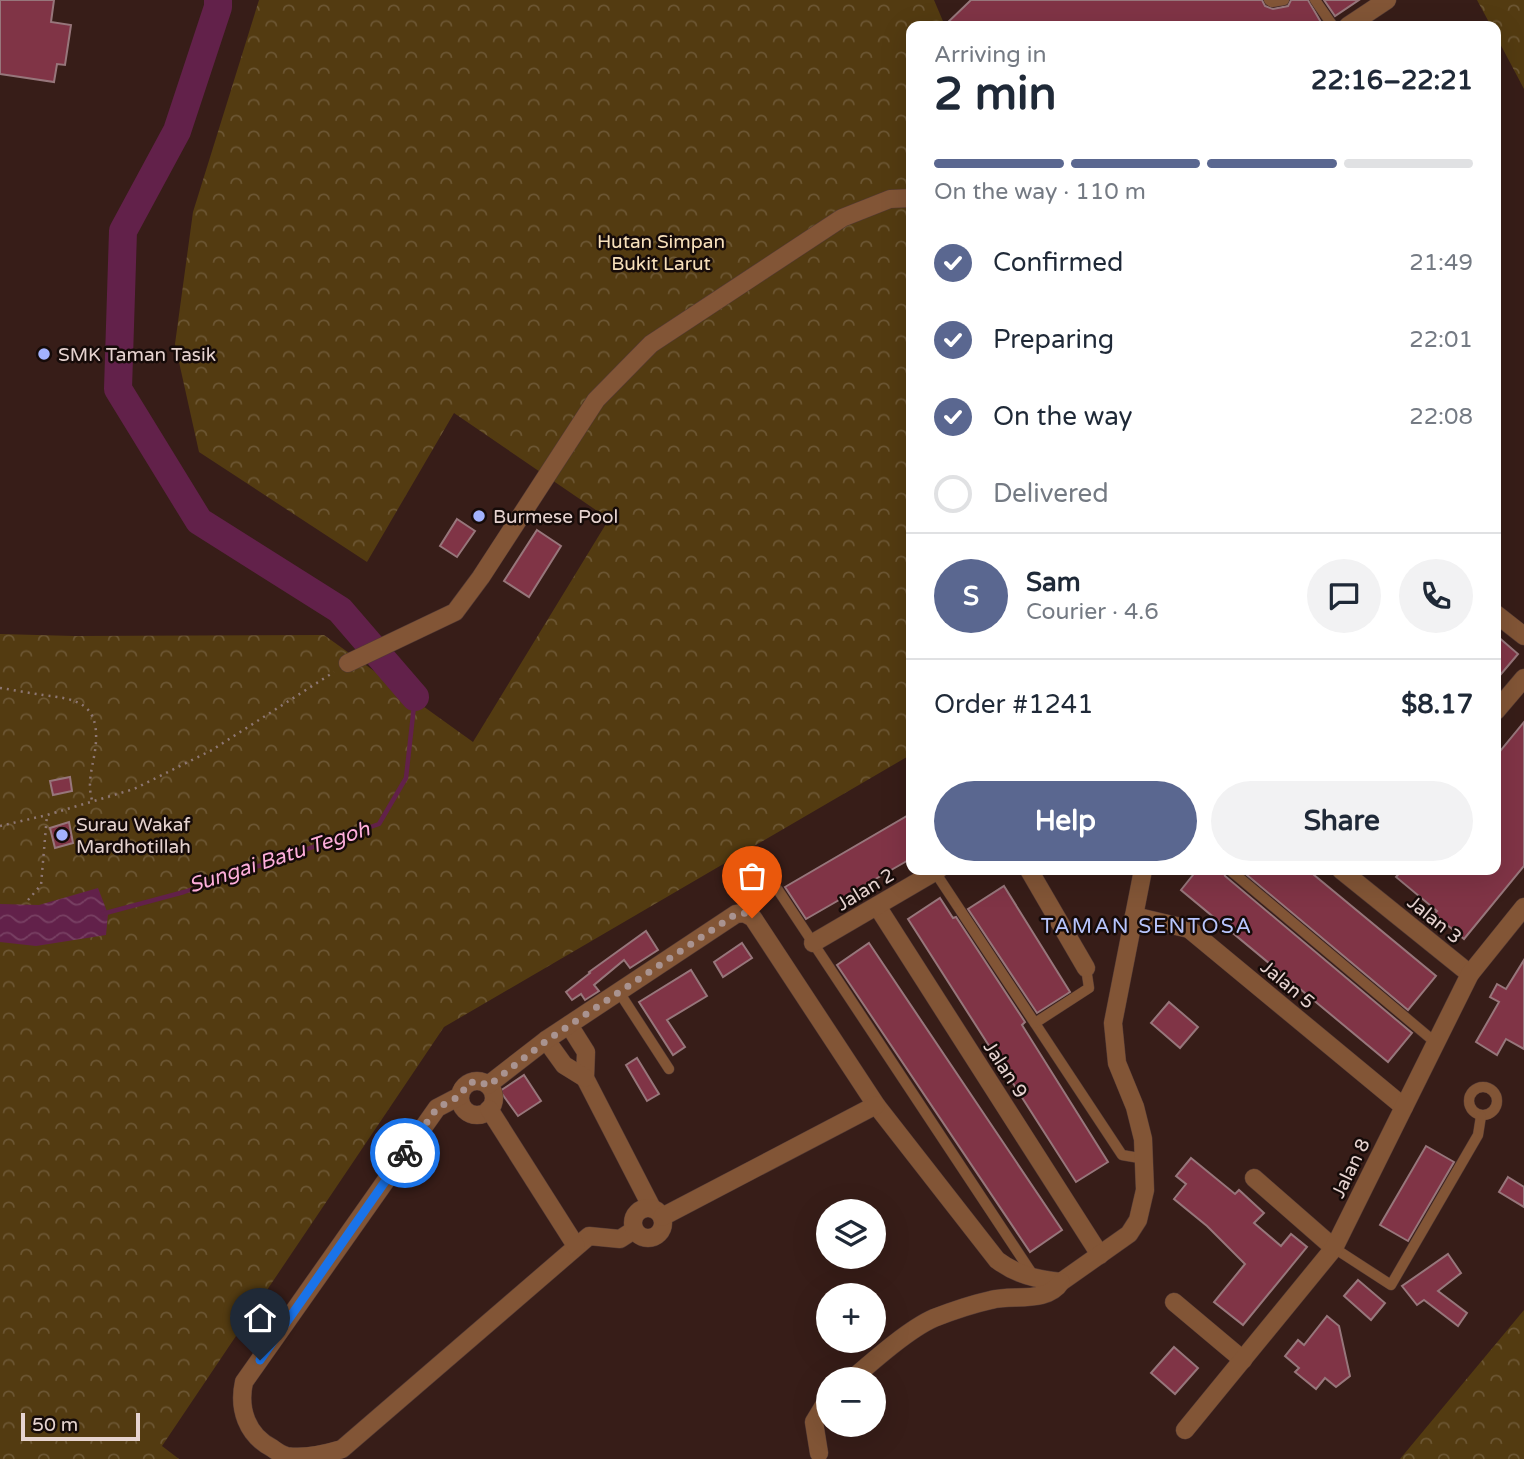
<!DOCTYPE html>
<meta charset="utf-8">
<style>
:root{--surface:#fff;--page:#f2f2f3;--text:#1f2937;--muted:#747a83;--line:#e0e1e3;--accent:#5a6790}
body{margin:0;font-family:"Varela Round",sans-serif;background:var(--page);color:var(--text);height:100vh;display:flex;flex-direction:column;font-size:26px;white-space:nowrap}
*{box-sizing:border-box;margin:0}
p{font-size:23px;color:var(--muted)}
.icon{flex:none;width:38px;height:38px;fill:none;stroke:currentColor;stroke-width:2;stroke-linecap:round;stroke-linejoin:round}
.map{position:relative;flex:1;overflow:hidden}
.drawer{position:absolute;left:906px;top:21px;width:595px;height:854px;display:flex;flex-direction:column;background:var(--surface);border-radius:14px;box-shadow:0 7px 28px #0002}
.drawer>*{flex:none}
.tools{position:absolute;left:816px;top:1199px;display:grid;gap:14px}
.tools a{display:grid;place-items:center;width:70px;height:70px;border-radius:50%;background:var(--surface);box-shadow:0 7px 28px #0002;font-size:35px}
.scale{position:absolute;left:21px;bottom:18px;width:119px;box-sizing:border-box;padding-left:7px;border:4px solid #e6d3d0;border-top:0;font-size:19px;line-height:24px;white-space:nowrap;color:#e6d3d0;-webkit-text-stroke:5px #160b09;paint-order:stroke}
.pin{position:absolute;display:grid;place-items:center;width:60px;height:60px;color:#fff;margin:-72px -30px;border-radius:50% 50% 50% 0;rotate:-45deg;box-shadow:0 0 7px #0007}
.pin .icon{rotate:45deg}
.courier{position:absolute;display:grid;place-items:center;width:70px;height:70px;margin:-35px;border:5px solid #1a73e8;border-radius:50%;background:#fff;color:#222;box-shadow:0 2px 9px #0007}
.headline em{font-style:normal;font-weight:700}
.headline div{display:flex;flex-direction:column-reverse}
.headline{display:flex;align-items:center;justify-content:space-between;height:119px;padding:0 28px}
h1{font-size:46px;font-weight:700;line-height:52px}
.bar{display:grid;grid-template-columns:repeat(4,1fr);gap:10px 7px;align-content:center;height:84px;padding:0 28px}
.bar i{height:9px;border-radius:5px;background:var(--line)}
.bar .current{background:var(--accent)}
.bar p{grid-column:span 4}
.line{display:flex;align-items:center;gap:18px;padding:0 28px;border-top:2px solid var(--line)}
.line div{flex:1}
.round{display:grid;place-items:center;flex:none;width:74px;height:74px;border-radius:37px;background:var(--page)}
ol{padding:0 28px;list-style:none}
li{display:flex;align-items:center;gap:21px;height:77px}
li p{margin-inline-start:auto}
li .icon{padding:7px;border-radius:50%;background:var(--accent);color:#fff;stroke-width:4}
li:last-child{color:var(--muted)}
li i{width:38px;height:38px;border:4px solid var(--line);border-radius:50%}
.button{display:flex;gap:14px;margin-top:auto;padding:14px 28px}
.button a{flex:1;height:80px;border-radius:42px;background:var(--accent);color:#fff;font-size:28px;font-weight:700;line-height:80px;text-align:center}
.button a+a{background:var(--page);color:var(--text)}
.map>svg:first-child{display:block}
.forest{fill:url(#forest-crowns)}
.water{fill:url(#water-waves)}
.lines{fill:none;stroke-linecap:round;stroke-linejoin:round}
.stream{stroke:#62214a;stroke-width:4.5}
.river{stroke:#62214a;stroke-width:28}
.building{fill:#803446;stroke:#97767b;stroke-width:2}
.lane-casing{stroke:#533a35;stroke-width:11}
.street-casing{stroke:#533a35;stroke-width:19}
.path{stroke:#8e7773;stroke-width:2.5;stroke-dasharray:2 5;stroke-linecap:butt}
.lane{stroke:#825536;stroke-width:10}
.street{stroke:#825536;stroke-width:18}
.done{stroke:#a99390;stroke-width:7;stroke-dasharray:0 12.6}
.route{stroke:#1a73e8;stroke-width:9}
.poi-dot{fill:#a3b2fd;stroke:#160b09;stroke-width:2.5}
.labels{text-anchor:middle;stroke-width:5;stroke-linejoin:round;paint-order:stroke}
.park-label{font-size:19px;fill:#f8e0bb;stroke:#160b09}
.poi-label{font-size:19px;fill:#e6d3d0;stroke:#160b09;text-anchor:start}
.street-label{font-size:19px;fill:#e6d3d0;stroke:#160b09}
.water-label{font-size:21px;font-style:italic;fill:#feaedb;stroke:#160b09}
.neighbourhood-label{font-size:21px;letter-spacing:2px;fill:#b8c5fd;stroke:#160b09}
</style>
<div class="map">
<svg width="1524" height="1459" viewBox="0 0 1524 1459">
<defs>
<pattern id="forest-crowns" width="20" height="18" patternUnits="userSpaceOnUse" patternTransform="scale(1.75)"><rect width="20" height="18" fill="#533b11"/><path d="M2 6a3 3 0 1 1 6 0M12 15a3 3 0 1 1 6 0" fill="none" stroke="#6c5633"/></pattern>
<pattern id="water-waves" width="16" height="10" patternUnits="userSpaceOnUse" patternTransform="scale(1.75)"><rect width="16" height="10" fill="#62214a"/><path d="M0 5q4-4 8 0t8 0" fill="none" stroke="#784063"/></pattern>
</defs>
<rect width="100%" height="100%" fill="#371d18"/>
<g class="forest">
<path d="M259,0H934L945,26H912V754L444,1027L162,1446L179,1459H0V634L74,636L324,635L473,742L609,519L454,413L367,562L199,452L175,344L193,212Z"/>
<path d="M1477,0H1524V89L1496,36V26H1491Z"/>
<path d="M1524,1310V1459H1400Z"/>
</g>
<path class="water" d="M98,888L108,914L106,935L36,946L0,942V904L39,905Z"/>
<g class="lines">
<path class="stream" d="M102,914L184,892L379,824L406,778L415,697"/>
<path class="river" d="M218,0V7L177,131L123,231L118,389L199,521L340,610L415,697"/>
</g>
<g class="building">
<path d="M0,0H54L51,22L71,25L65,65L57,64L54,82L0,74Z"/>
<path d="M971,0H1262L1265,6L1273,9L1288,6L1291,0H1308L1322,24L1319,26H944Z"/>
<path d="M1324,0H1359L1335,16Z"/>
<path d="M457,519L475,531L457,557L440,546Z"/>
<path d="M537,530L561,546L529,597L504,581Z"/>
<path d="M1496,635L1518,654L1496,680Z"/>
<path d="M1524,722V866L1464,939L1434,914L1437,911L1396,877L1402,870H1496V756Z"/>
<path d="M70,777L72,791L53,795L50,781Z"/>
<path d="M912,813V858L806,919L785,887Z"/>
<path d="M69,822L73,843L55,848L50,828Z"/>
<path d="M1197,870H1223L1225,876L1412,1033L1388,1062L1181,890Z"/>
<path d="M1241,870H1308L1436,976L1408,1010Z"/>
<path d="M1004,886L1070,992L1037,1013L968,909Z"/>
<path d="M940,898L953,918L956,917L1025,1022L1022,1025L1108,1162L1076,1182L908,919Z"/>
<path d="M646,931L658,950L630,968L624,960L594,985L599,991L585,1000L581,994L572,1000L566,992L590,973L589,972Z"/>
<path d="M742,943L752,958L723,977L714,962Z"/>
<path d="M869,943L1062,1230L1030,1252L837,965Z"/>
<path d="M1524,960V1049L1506,1039L1497,1055L1476,1042L1499,1002L1490,997L1497,984L1506,989Z"/>
<path d="M691,970L707,996L667,1020L685,1047L673,1055L639,1002Z"/>
<path d="M1169,1002L1198,1027L1180,1048L1151,1023Z"/>
<path d="M637,1058L659,1094L647,1101L626,1065Z"/>
<path d="M524,1075L541,1101L518,1116L500,1091Z"/>
<path d="M1426,1146L1454,1162L1408,1241L1380,1225Z"/>
<path d="M1191,1158L1235,1194L1239,1190L1264,1213L1254,1223L1281,1246L1291,1234L1307,1247L1243,1325L1214,1302L1245,1264L1207,1226L1174,1199L1186,1184L1176,1176Z"/>
<path d="M1508,1177L1524,1187V1207L1499,1192Z"/>
<path d="M1448,1254L1461,1273L1438,1291L1467,1313L1458,1326L1424,1300L1417,1305L1402,1286Z"/>
<path d="M1358,1280L1385,1303L1371,1320L1344,1296Z"/>
<path d="M1327,1316L1339,1326L1350,1376L1336,1387L1325,1378L1316,1389L1295,1372L1299,1368L1285,1356L1298,1340L1304,1345Z"/>
<path d="M1174,1347L1198,1368L1175,1394L1151,1373Z"/>
</g>
<g class="lines">
<defs>
<g id="lane">
<path d="M1269,0L1272,2L1284,0"/>
<path d="M1315,0L1333,26"/>
<path d="M1230,870L1436,1043"/>
<path d="M935,872L1122,1155L1145,1159"/>
<path d="M778,890L1033,1275"/>
<path d="M619,992L669,1069"/>
<path d="M1035,1023L1089,988L1086,968"/>
<circle cx="1483" cy="1101" r="14"/>
<path d="M1334,1248L1391,1285L1478,1135L1481,1116"/>
</g>
<g id="street">
<path d="M1348,26L1387,0"/>
<path d="M1496,614L1524,636"/>
<path d="M348,663L455,612L481,577L596,400L651,344L842,218L890,199L912,198"/>
<path d="M1496,711L1524,678"/>
<path d="M1029,870L1086,968"/>
<path d="M1341,870L1470,974"/>
<path d="M877,906L1100,1255"/>
<path d="M1134,916L1189,929L1404,1107"/>
<path d="M813,943L938,870"/>
<path d="M569,1025L586,1052L585,1078L652,1208"/>
<path d="M546,1040L564,1065L585,1078"/>
<circle cx="477" cy="1098" r="17"/>
<path d="M488,1085L546,1040L736,914L744,913L753,918L876,1105L997,1260C1017,1275 1036,1279 1061,1282L1129,1234L1138,1220L1145,1190L1143,1139L1135,1107L1117,1063L1113,1023L1143,870"/>
<path d="M460,1096L437,1108L244,1382C238,1409 247,1435 272,1448C276,1451 282,1455 287,1456C304,1459 325,1454 342,1449L589,1236L620,1239L634,1230"/>
<path d="M489,1109L576,1246"/>
<path d="M1254,1178L1334,1248"/>
<circle cx="648" cy="1223" r="15"/>
<path d="M662,1217L876,1105"/>
<path d="M1174,1302L1243,1360"/>
<path d="M852,1379C874,1360 909,1329 934,1318C952,1311 973,1304 991,1300C1013,1294 1047,1304 1061,1282"/>
<path d="M1185,1430L1334,1248L1470,974L1524,907"/>
<path d="M819,1453L814,1422L828,1399"/>
</g>
</defs>
<use href="#lane" class="lane-casing"/>
<use href="#street" class="street-casing"/>
<g class="path">
<path d="M0,688C14,690 29,693 43,695C75,699 98,702 96,741C95,762 86,779 92,800"/>
<path d="M0,826L47,815L134,789L212,750L334,672"/>
<path d="M28,900L41,885L47,815"/>
</g>
<use href="#lane" class="lane"/>
<use href="#street" class="street"/>
</g>
<g class="lines">
<path class="done" d="M405,1153L437,1108L460,1096L468,1083L479,1081L488,1086L546,1041L736,914L744,913L752,918"/>
<path class="route" d="M260,1360L405,1153"/>
</g>
<g class="poi-dot">
<circle cx="44" cy="354" r="7"/>
<circle cx="479" cy="516" r="7"/>
<circle cx="62" cy="835" r="7"/>
</g>
<g class="labels">
<g class="park-label">
<text x="661" y="248">Hutan Simpan<tspan x="661" dy="22">Bukit Larut</tspan></text>
</g>
<g class="poi-label">
<text x="58" y="361">SMK Taman Tasik</text>
<text x="493" y="523">Burmese Pool</text>
<text x="76" y="831">Surau Wakaf<tspan x="76" dy="22">Mardhotillah</tspan></text>
</g>
<g class="street-label">
<text transform="translate(865 889) rotate(-31)" y="7">Jalan 2</text>
<text transform="translate(1435 919) rotate(39)" y="7">Jalan 3</text>
<text transform="translate(1288 984) rotate(40)" y="7">Jalan 5</text>
<text transform="translate(1006 1069) rotate(57)" y="7">Jalan 9</text>
<text transform="translate(1350 1168) rotate(-64)" y="7">Jalan 8</text>
</g>
<g class="water-label">
<text transform="translate(279 857) rotate(-18)" y="7">Sungai Batu Tegoh</text>
</g>
<g class="neighbourhood-label">
<text x="1147" y="933">TAMAN SENTOSA</text>
</g>
</g>
</svg>
<div class="tools">
<a><svg class="icon" aria-label="layers" viewBox="0 0 24 24"><path d="M12 4l9 5-9 5-9-5zM3 14l9 5 9-5"/></svg></a>
<a>+</a>
<a>−</a>
</div>
<div class="scale">50 m</div>
<div class="pin" style="left:752px;top:918px;background:#ea580c"><svg class="icon" aria-label="bag" viewBox="0 0 24 24"><path d="M5 8h14l-1 12H6zM9 8a3 3 0 0 1 6 0"/></svg></div>
<div class="pin" style="left:260px;top:1360px;background:#1f2937"><svg class="icon" aria-label="home" viewBox="0 0 24 24"><path d="M3 11l9-7 9 7M6 9v11h12V9"/></svg></div>
<div class="courier" style="left:405px;top:1153px"><svg class="icon" aria-label="bike" viewBox="0 0 24 24"><circle cx="6" cy="16" r="4"/><circle cx="18" cy="16" r="4"/><path d="M6 16l4-8h5l3 8M10 8l3 8H6M13 5h3"/></svg></div>
<section class="drawer">
<div class="headline"><div><h1>2 min</h1><p>Arriving in</p></div><em>22:16–22:21</em></div>
<div class="bar"><i class="current"></i><i class="current"></i><i class="current"></i><i></i><p>On the way · 110 m</p></div>
<ol>
<li><svg class="icon" aria-label="check" viewBox="0 0 24 24"><path d="M5 12l5 5 9-10"/></svg>Confirmed<p>21:49</p></li>
<li><svg class="icon" aria-label="check" viewBox="0 0 24 24"><path d="M5 12l5 5 9-10"/></svg>Preparing<p>22:01</p></li>
<li><svg class="icon" aria-label="check" viewBox="0 0 24 24"><path d="M5 12l5 5 9-10"/></svg>On the way<p>22:08</p></li>
<li><i></i>Delivered</li>
</ol>
<div class="line" style="height:126px"><b class="round" style="background:var(--accent);color:#fff">S</b><div><b>Sam</b><p>Courier · 4.6</p></div><a class="round"><svg class="icon" aria-label="chat" viewBox="0 0 24 24"><path d="M4 5h16v11H9l-5 4z"/></svg></a><a class="round"><svg class="icon" aria-label="phone" viewBox="0 0 24 24"><path d="M5 4h4l2 5-3 2q2 4 5 5l2-3 5 2v4C11 20 4 13 5 4z"/></svg></a></div>
<div class="line" style="height:91px"><div>Order #1241</div><b>$8.17</b></div>
<div class="button"><a>Help</a><a>Share</a></div>
</section>
</div>
